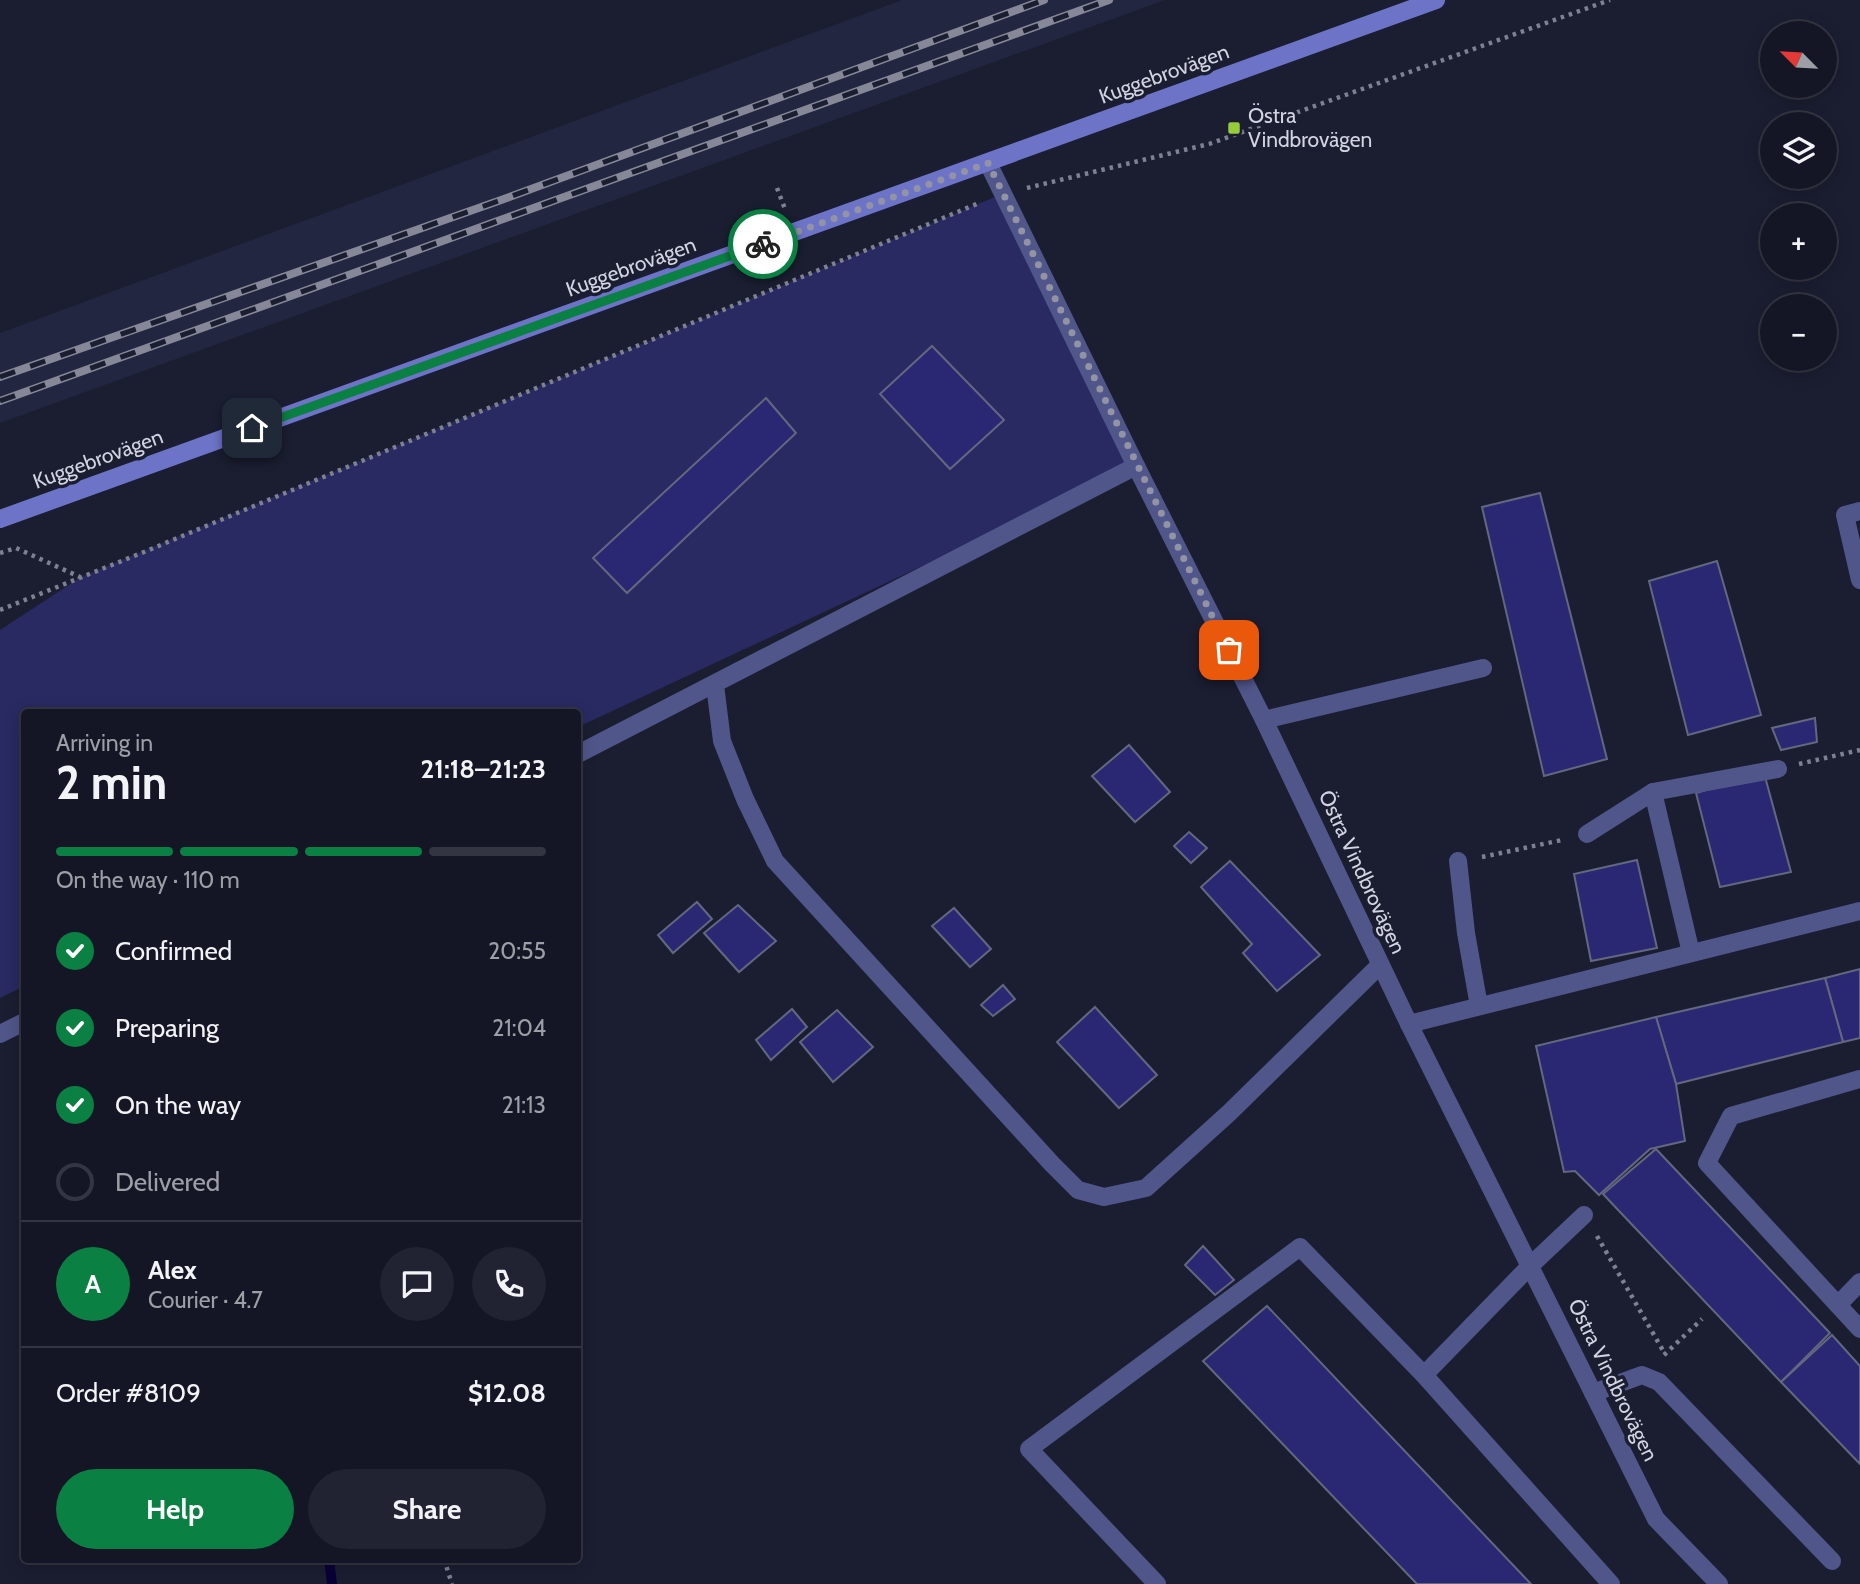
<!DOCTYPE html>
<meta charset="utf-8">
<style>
:root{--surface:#141625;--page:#212332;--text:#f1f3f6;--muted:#9d9fa7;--line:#333542;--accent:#0b8043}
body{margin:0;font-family:Cabin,sans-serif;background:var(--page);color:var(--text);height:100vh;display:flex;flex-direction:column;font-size:26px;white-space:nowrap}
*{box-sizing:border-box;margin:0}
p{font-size:23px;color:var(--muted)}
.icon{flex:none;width:38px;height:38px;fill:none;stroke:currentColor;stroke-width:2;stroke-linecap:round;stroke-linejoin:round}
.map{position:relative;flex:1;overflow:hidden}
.sheet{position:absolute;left:21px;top:709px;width:560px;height:854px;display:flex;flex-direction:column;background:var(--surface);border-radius:7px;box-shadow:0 4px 18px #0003,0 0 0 2px var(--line)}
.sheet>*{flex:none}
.needle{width:46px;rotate:294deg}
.fabs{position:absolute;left:1760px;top:21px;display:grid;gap:14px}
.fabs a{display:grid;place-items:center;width:77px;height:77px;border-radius:50%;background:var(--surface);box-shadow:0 4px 18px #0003,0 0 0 2px var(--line);font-size:35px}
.pin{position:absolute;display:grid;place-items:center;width:60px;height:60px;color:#fff;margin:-30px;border-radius:14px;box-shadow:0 4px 10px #0006}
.courier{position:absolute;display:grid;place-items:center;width:70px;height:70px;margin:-35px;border:5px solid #0b8043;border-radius:50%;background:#fff;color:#222;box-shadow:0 2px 9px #0007}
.summary em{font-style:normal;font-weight:700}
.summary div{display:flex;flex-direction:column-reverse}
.summary{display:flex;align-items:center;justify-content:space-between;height:119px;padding:0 35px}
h1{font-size:46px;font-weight:700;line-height:52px}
.bar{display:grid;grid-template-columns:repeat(4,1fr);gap:10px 7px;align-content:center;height:84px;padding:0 35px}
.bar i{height:9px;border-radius:5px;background:var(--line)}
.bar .current{background:var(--accent)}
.bar p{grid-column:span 4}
.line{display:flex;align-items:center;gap:18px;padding:0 35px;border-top:2px solid var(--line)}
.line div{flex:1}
.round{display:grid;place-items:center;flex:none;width:74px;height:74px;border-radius:37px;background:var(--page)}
ol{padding:0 35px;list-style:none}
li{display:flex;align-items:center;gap:21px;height:77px}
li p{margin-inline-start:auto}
li .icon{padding:7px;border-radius:50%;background:var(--accent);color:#fff;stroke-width:4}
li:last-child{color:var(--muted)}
li i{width:38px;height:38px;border:4px solid var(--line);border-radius:50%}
.primary-button{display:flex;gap:14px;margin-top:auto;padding:14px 35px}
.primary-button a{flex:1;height:80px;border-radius:42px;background:var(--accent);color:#fff;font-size:28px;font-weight:700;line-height:80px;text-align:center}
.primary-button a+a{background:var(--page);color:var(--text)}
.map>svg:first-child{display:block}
.built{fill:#232640}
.green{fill:#282a61}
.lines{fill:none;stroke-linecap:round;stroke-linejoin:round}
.stream{stroke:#090036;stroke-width:10}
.building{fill:#2a2873;stroke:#63677f;stroke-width:2}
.path{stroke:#7f8191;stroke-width:4.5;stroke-dasharray:3.5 5;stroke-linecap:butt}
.service{stroke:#51568a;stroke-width:18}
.minor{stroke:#51568a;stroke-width:18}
.secondary{stroke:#6d74c7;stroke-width:18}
.rail-casing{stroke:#868898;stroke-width:8}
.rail{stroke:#1b1e31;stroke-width:5;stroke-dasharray:16;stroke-linecap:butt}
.done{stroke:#9294a4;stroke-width:7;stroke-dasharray:0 12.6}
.route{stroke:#0b8043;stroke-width:9}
.poi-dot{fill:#96cc3a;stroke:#1b1e31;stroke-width:2.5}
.labels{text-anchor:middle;stroke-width:7;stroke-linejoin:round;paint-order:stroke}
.street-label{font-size:21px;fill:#d2d4e2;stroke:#1b1e31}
.poi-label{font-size:21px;fill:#d2d4e2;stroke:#1b1e31;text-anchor:start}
</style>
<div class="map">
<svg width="1860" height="1584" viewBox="0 0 1860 1584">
<rect width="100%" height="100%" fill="#1b1e31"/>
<path class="built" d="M902,0H1165L0,423V333Z"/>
<path class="green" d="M1002,194L1136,466L578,727V712H24V986L0,998V630L81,577Z"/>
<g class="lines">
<path class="stream" d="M329,1559L332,1584"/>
</g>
<g class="building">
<path d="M932,346L1004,420L950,469L880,394Z"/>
<path d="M766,398L796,433L627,593L593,558Z"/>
<path d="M1540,493L1607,759L1544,776L1482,507Z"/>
<path d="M1717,561L1761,715L1688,735L1649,581Z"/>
<path d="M1815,718L1817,742L1781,750L1772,728Z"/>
<path d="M1129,745L1170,792L1135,822L1092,776Z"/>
<path d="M1764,773L1791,872L1720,887L1696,793Z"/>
<path d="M1189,832L1207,848L1191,863L1174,846Z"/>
<path d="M1637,860L1657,948L1591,961L1574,874Z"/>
<path d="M1230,861L1320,955L1277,991L1243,953L1252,944L1201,887Z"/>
<path d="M697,902L712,919L673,953L658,935Z"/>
<path d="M738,905L776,941L739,972L704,933Z"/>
<path d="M954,908L991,949L970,967L932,926Z"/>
<path d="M1860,969V1038L1843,1042L1825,978Z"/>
<path d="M1825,978L1843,1042L1676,1084L1656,1017Z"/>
<path d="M1003,985L1015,999L993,1016L981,1005Z"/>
<path d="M1095,1007L1157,1075L1119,1108L1057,1042Z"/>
<path d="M792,1009L807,1027L771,1060L756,1040Z"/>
<path d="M837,1010L873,1047L833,1082L800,1042Z"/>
<path d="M1656,1017L1676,1084L1685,1141L1650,1149L1599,1195L1575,1171L1564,1172L1536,1046Z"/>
<path d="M1656,1149L1830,1333L1781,1382L1603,1194Z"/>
<path d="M1203,1246L1234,1280L1215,1295L1185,1265Z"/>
<path d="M1267,1306L1531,1584H1417L1203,1361Z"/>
<path d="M1832,1335L1860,1366V1464L1781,1382Z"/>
</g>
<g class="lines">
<g class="path">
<path d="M777,188L785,209"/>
<path d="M1027,188L1209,144L1610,0"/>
<path d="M0,553L16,548L80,577"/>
<path d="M0,610L144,552L979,203"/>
<path d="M1799,764L1860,750"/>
<path d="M1482,857L1562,840"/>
<path d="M1597,1236L1665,1354"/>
<path d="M1664,1355L1702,1319"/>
<path d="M444,1559L452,1584"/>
</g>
<g class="service">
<path d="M1860,511L1845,515L1860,580"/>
<path d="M1264,720L1483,668"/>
<path d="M1587,834L1653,792"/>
<path d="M1458,861L1466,933L1479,1006"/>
<path d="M1691,953L1653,792L1778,769"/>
<path d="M1860,1079L1731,1116L1707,1163L1860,1329"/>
<path d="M1838,1305L1860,1282"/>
<path d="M1424,1375L1611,1584"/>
<path d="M1593,1393L1642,1375L1659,1382L1832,1561"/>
<path d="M1157,1584L1029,1449L1300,1247L1424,1375L1530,1266L1584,1215"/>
</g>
<g class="minor">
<path d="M988,163L1136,466L1264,720L1409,1024L1656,1519L1719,1584"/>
<path d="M715,685L722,741L745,799L775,861L1052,1164L1078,1190L1104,1197L1146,1188L1229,1113L1380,965"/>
<path d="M578,754L1136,466"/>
<path d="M1409,1024L1860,911"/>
<path d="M0,1034L24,1022"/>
</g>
<path class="secondary" d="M0,519L1436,0"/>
<defs>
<g id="rail">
<path d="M0,377L504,199L1044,0"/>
<path d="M0,401L1109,0"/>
</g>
</defs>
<use href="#rail" class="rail-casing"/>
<use href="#rail" class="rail"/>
</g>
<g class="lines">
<path class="done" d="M763,244L988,163L1229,650"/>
<path class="route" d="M252,428L763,244"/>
</g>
<rect class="poi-dot" x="1227" y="121" width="14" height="14" rx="3.5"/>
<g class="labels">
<g class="street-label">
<text transform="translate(1164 74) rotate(-20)" y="7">Kuggebrovägen</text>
<text transform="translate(631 267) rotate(-20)" y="7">Kuggebrovägen</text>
<text transform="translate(98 459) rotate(-20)" y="7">Kuggebrovägen</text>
<text transform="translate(1362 872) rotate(65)" y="7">Östra Vindbrovägen</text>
<text transform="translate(1613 1380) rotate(64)" y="7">Östra Vindbrovägen</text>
</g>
<g class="poi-label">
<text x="1248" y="123">Östra<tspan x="1248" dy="24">Vindbrovägen</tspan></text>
</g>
</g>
</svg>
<div class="fabs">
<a><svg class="needle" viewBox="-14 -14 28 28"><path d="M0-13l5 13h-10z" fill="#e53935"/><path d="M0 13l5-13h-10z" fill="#9d9fa7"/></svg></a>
<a><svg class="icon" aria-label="layers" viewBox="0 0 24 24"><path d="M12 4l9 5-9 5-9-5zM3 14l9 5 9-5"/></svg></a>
<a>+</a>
<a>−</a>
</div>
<div class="pin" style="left:1229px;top:650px;background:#ea580c"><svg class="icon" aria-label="bag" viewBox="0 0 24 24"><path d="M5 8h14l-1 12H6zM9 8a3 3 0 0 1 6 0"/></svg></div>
<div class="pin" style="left:252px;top:428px;background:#1f2937"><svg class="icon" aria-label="home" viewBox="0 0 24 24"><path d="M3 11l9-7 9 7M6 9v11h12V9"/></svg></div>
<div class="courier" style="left:763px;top:244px"><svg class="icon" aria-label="bike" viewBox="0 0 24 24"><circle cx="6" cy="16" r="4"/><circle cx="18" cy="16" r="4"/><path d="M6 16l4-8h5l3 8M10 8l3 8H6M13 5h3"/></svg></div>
<section class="sheet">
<div class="summary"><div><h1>2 min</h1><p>Arriving in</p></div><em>21:18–21:23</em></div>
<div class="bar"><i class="current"></i><i class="current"></i><i class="current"></i><i></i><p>On the way · 110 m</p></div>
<ol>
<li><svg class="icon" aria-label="check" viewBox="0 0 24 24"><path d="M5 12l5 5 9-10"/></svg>Confirmed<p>20:55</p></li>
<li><svg class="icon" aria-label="check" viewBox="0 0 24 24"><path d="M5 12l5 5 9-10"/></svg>Preparing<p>21:04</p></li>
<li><svg class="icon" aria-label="check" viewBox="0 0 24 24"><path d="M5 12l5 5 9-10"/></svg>On the way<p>21:13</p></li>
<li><i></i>Delivered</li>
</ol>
<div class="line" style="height:126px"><b class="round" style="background:var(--accent);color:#fff">A</b><div><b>Alex</b><p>Courier · 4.7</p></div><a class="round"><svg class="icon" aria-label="chat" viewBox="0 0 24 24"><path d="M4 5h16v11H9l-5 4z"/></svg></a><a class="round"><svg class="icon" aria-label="phone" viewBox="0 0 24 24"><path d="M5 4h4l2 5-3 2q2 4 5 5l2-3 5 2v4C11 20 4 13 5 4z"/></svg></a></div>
<div class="line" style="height:91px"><div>Order #8109</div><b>$12.08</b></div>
<div class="primary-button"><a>Help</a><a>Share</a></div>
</section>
</div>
